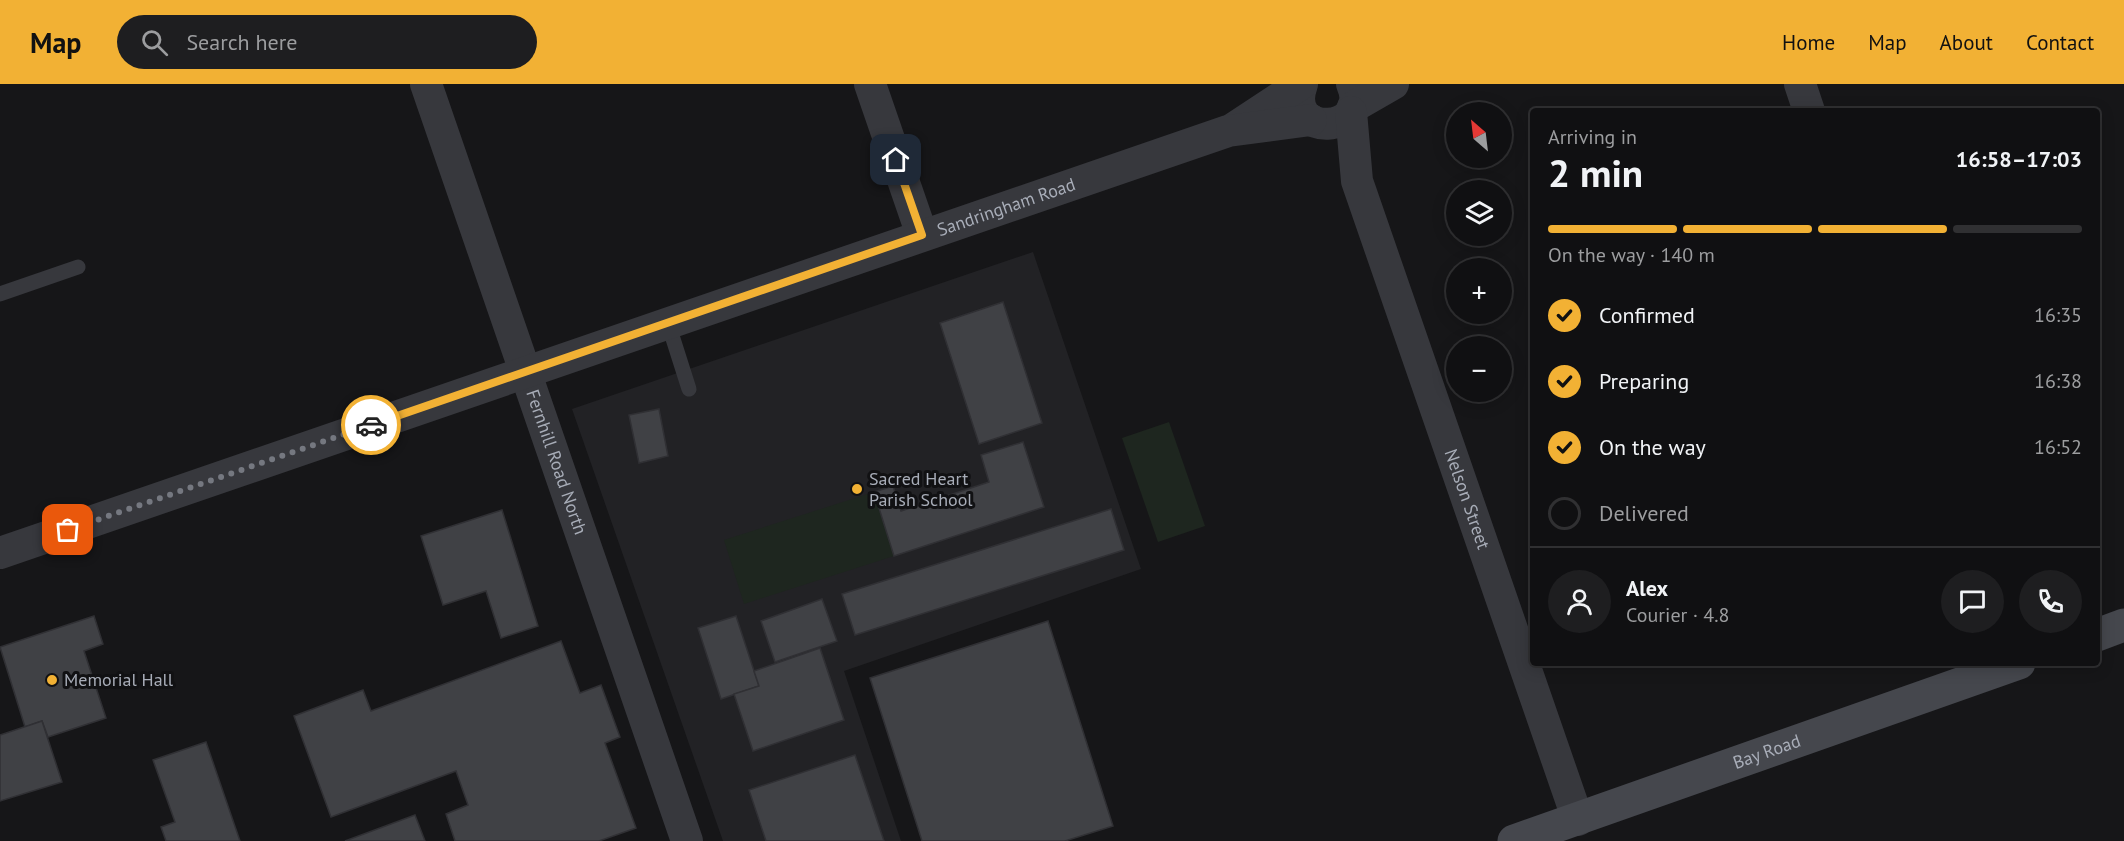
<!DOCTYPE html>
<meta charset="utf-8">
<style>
:root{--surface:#101012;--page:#1e1e20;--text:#f1f3f6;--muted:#9c9d9f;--line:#303032;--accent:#f2b134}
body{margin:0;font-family:"PT Sans",sans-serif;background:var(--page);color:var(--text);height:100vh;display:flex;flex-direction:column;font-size:22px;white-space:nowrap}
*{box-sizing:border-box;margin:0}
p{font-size:20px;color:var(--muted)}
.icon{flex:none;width:33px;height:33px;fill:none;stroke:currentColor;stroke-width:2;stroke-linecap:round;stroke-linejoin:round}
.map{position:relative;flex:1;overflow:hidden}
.side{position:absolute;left:1530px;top:24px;width:570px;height:558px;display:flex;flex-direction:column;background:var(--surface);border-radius:6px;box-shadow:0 3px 15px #0003,0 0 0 2px var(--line)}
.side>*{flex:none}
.needle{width:39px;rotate:332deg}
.fabs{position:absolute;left:1446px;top:18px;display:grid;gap:12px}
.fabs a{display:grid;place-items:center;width:66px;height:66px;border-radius:50%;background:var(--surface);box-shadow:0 3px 15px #0003,0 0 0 2px var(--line);font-size:30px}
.pin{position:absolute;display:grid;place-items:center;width:51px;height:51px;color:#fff;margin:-26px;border-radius:12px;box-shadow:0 3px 9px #0006}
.courier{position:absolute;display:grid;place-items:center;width:60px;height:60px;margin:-30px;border:4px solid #f2b134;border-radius:50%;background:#fff;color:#222;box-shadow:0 2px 8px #0007}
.summary em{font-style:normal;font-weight:700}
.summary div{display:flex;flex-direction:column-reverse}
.summary{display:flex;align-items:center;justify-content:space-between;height:102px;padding:0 18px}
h1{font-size:39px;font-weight:700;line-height:45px}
.bar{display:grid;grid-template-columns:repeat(4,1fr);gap:9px 6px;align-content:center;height:72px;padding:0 18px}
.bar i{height:8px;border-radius:4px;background:var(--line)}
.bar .current{background:var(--accent)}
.bar p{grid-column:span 4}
.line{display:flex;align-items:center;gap:15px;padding:0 18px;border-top:2px solid var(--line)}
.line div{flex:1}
.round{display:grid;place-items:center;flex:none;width:63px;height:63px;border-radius:32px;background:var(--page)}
ol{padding:0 18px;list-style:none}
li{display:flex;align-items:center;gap:18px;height:66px}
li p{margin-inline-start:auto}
li .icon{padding:6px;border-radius:50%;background:var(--accent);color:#111;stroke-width:4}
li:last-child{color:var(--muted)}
li i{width:33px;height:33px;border:3px solid var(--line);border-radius:50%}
header{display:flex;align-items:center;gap:36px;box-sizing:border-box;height:84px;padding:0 30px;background:var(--accent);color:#111}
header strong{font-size:28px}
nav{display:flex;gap:33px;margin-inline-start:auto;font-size:21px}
.search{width:420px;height:54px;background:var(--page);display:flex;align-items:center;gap:15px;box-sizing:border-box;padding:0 21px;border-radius:33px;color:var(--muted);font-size:22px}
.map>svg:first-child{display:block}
.built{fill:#222225}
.green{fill:#1e261f}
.building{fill:#404145;stroke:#303034;stroke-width:1.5}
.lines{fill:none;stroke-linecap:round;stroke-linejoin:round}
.service{stroke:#37383d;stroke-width:15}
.minor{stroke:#37383d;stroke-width:32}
.secondary{stroke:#45474d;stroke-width:33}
.done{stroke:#757880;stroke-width:6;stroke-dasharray:0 10.8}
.route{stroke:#f2b134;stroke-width:8}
.poi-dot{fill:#f2b134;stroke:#111113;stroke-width:2}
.labels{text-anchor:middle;stroke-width:6;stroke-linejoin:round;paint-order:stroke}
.street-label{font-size:18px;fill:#a8adb8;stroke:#111113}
.poi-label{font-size:18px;fill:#a8adb8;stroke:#111113;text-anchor:start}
</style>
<header>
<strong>Map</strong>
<div class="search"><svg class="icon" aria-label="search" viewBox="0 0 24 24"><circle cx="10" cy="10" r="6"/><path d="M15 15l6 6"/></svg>Search here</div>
<nav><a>Home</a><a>Map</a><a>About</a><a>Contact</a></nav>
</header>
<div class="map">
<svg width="2124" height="757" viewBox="0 0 2124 757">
<rect width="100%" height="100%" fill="#161618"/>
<path class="built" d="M1033,168L1141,485L844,587L901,757H723L572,325Z"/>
<g class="green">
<path d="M1169,338L1205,442L1158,458L1122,354Z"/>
<path d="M874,408L894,472L744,520L724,456Z"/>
</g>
<g class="building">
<path d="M1003,218L1042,339L979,360L940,239Z"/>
<path d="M659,325L668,372L639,379L629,331Z"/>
<path d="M1023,358L1044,423L894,472L874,408L893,402L901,427L989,398L981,371Z"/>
<path d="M1111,425L1124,466L855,551L842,510Z"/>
<path d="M502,426L538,542L501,554L486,507L443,521L421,452Z"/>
<path d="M822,515L837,557L775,578L761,537Z"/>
<path d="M94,532L103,560L84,567L106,634L48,653L42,637L25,643L0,563Z"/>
<path d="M736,532L759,602L721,615L698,544Z"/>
<path d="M1048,537L1113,742L1065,757H922L870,594Z"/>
<path d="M561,557L580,609L601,601L620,653L605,659L636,744L599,757H455L446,730L468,721L456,687L331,733L294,632L363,606L371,627Z"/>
<path d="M820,564L844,636L753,667L734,610L759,602L754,587Z"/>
<path d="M42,637L62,698L0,717V651Z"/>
<path d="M206,658L240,757H166L161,743L175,738L153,676Z"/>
<path d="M855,671L884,757H766L749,706Z"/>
<path d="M415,731L425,757H345Z"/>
</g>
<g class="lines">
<g class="service">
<path d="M0,210L78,183"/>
<path d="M668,239L689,305"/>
</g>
<g class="minor">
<path id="s1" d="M426,0L687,757"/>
<path d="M870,0L922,151"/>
<path d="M1302,0C1282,56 1374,50 1352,0"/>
<path d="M1800,0L1809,27"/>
<path d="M1353,23L1393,0"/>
<path id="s2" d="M1351,28L1357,97L1578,736"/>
<path d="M1234,44L1301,0"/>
<path id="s3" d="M0,469L1228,47L1311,36"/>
</g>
<g class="secondary">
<path d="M2097,551L2124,541"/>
<path id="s4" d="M1514,757L2019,579"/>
</g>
</g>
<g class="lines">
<path class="done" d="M68,446L371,341"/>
<path class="route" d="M371,341L922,151L896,76"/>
</g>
<g class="poi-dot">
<circle cx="857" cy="405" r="6"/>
<circle cx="52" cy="596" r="6"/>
</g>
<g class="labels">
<g class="street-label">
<text dy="6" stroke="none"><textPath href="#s3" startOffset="1064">Sandringham Road</textPath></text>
<text dy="6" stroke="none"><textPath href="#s1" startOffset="400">Fernhill Road North</textPath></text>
<text dy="6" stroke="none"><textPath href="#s2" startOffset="406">Nelson Street</textPath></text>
<text dy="6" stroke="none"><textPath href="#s4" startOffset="268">Bay Road</textPath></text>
</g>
<g class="poi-label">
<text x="869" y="401">Sacred Heart<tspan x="869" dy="21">Parish School</tspan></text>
<text x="64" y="602">Memorial Hall</text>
</g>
</g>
</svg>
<div class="fabs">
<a><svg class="needle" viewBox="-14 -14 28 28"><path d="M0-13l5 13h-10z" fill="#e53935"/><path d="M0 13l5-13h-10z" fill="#9c9d9f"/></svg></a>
<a><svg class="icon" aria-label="layers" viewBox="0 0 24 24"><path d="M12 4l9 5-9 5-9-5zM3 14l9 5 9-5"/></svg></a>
<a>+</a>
<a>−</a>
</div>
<div class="pin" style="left:68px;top:446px;background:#ea580c"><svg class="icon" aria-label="bag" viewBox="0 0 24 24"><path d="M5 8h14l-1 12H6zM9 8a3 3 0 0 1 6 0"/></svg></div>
<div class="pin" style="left:896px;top:76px;background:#1f2937"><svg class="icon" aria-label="home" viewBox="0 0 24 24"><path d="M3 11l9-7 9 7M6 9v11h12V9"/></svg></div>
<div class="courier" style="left:371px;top:341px"><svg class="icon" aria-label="car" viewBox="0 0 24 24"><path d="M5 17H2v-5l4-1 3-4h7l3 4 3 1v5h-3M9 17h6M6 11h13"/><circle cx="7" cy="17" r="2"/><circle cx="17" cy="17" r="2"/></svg></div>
<section class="side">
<div class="summary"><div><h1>2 min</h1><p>Arriving in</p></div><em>16:58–17:03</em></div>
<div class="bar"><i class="current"></i><i class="current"></i><i class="current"></i><i></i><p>On the way · 140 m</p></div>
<ol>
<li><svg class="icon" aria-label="check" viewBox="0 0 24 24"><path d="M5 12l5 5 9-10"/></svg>Confirmed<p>16:35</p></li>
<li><svg class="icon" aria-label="check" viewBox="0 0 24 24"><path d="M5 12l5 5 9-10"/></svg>Preparing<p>16:38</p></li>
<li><svg class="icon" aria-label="check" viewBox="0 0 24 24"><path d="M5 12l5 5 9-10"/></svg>On the way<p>16:52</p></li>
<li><i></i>Delivered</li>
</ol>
<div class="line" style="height:108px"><a class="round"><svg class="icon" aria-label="person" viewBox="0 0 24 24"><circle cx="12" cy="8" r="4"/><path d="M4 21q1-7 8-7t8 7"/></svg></a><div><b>Alex</b><p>Courier · 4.8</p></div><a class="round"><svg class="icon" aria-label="chat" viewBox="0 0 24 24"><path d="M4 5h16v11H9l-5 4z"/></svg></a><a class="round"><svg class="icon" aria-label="phone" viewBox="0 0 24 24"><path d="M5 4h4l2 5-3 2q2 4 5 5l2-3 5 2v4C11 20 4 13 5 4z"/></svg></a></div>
</section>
</div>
